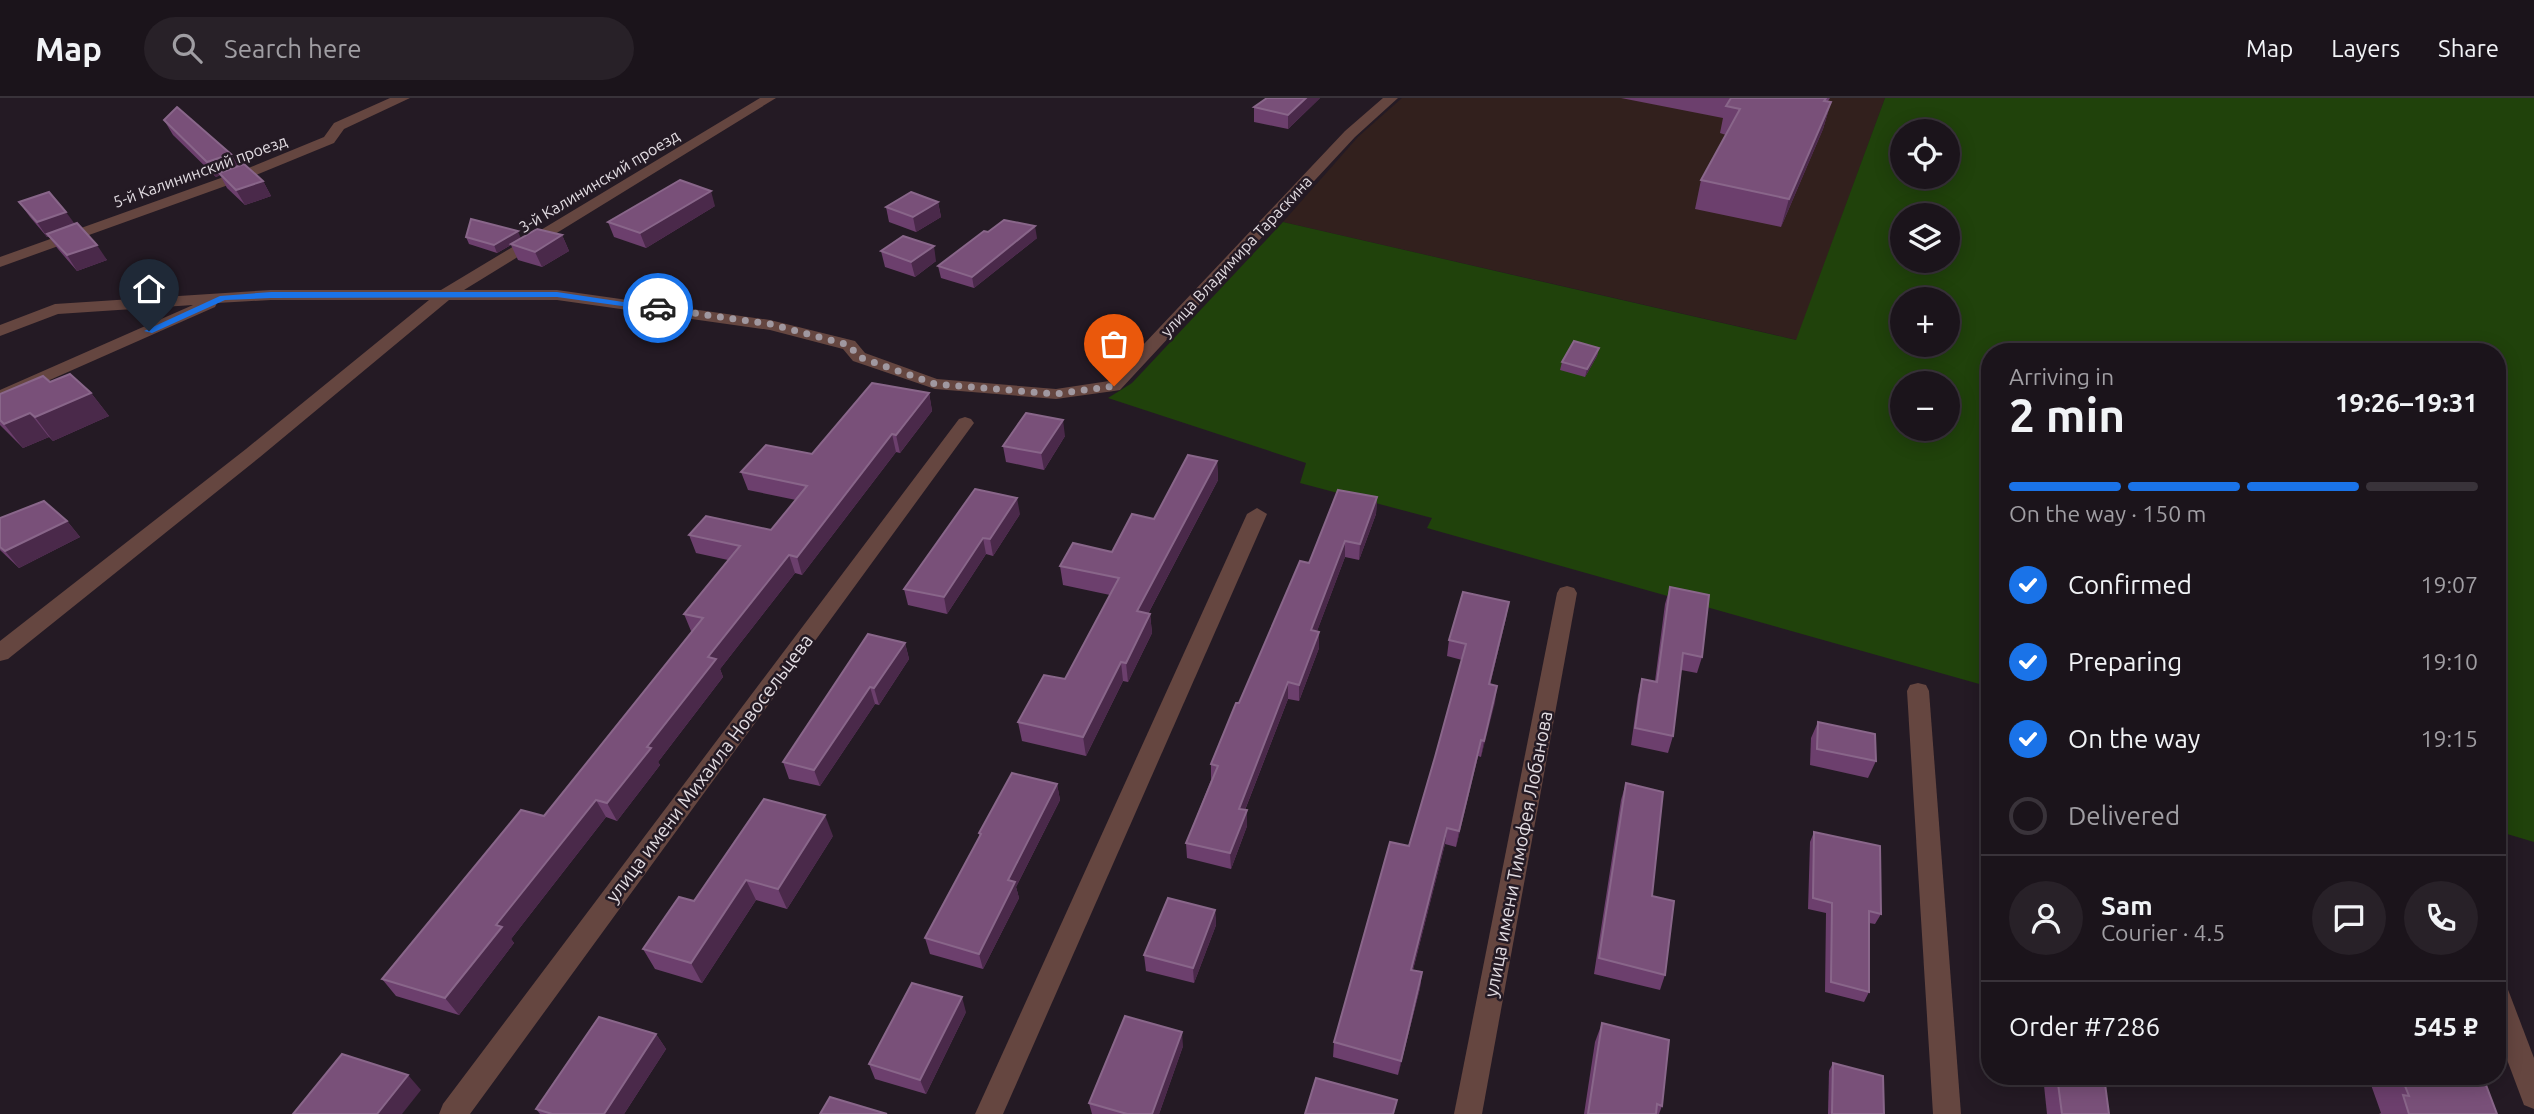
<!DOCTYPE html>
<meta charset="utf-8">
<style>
:root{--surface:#1b141b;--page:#282128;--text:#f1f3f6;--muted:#a09ea3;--line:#39333a;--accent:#1a73e8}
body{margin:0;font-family:Ubuntu,sans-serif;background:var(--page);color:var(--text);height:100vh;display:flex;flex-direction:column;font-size:26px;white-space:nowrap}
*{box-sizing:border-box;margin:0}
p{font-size:23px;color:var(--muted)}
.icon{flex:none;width:38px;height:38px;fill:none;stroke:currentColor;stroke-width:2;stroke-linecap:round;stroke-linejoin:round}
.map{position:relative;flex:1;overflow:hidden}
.side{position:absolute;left:1981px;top:245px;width:525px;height:742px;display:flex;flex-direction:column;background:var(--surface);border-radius:28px;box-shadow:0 4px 18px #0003,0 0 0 2px var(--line)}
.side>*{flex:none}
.controls{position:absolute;left:1890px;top:21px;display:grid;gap:14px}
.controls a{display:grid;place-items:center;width:70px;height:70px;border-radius:50%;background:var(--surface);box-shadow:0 4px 18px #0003,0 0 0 2px var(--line);font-size:35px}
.pin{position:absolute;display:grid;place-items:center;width:60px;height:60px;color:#fff;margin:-72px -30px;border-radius:50% 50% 50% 0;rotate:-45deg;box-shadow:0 0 7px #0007}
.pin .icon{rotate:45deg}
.courier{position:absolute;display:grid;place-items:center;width:70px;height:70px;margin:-35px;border:5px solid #1a73e8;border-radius:50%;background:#fff;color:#222;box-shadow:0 2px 9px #0007}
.headline em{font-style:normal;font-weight:700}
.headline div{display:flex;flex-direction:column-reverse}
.headline{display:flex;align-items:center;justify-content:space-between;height:119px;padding:0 28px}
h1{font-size:46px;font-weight:700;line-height:52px}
.bar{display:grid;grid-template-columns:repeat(4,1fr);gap:10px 7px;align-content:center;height:84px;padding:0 28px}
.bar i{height:9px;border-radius:5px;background:var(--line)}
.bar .active{background:var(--accent)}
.bar p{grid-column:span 4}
.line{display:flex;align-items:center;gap:18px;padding:0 28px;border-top:2px solid var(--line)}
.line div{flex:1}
.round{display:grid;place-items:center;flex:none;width:74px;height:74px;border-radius:37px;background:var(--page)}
ol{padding:0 28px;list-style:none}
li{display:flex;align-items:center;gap:21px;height:77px}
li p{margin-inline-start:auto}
li .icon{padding:7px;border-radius:50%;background:var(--accent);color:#fff;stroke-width:4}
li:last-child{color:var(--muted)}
li i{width:38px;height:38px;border:4px solid var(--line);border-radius:50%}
header{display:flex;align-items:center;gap:42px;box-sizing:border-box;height:98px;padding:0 35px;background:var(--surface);border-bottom:2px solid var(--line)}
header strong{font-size:33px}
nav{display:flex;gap:38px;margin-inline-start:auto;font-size:24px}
.search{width:490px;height:63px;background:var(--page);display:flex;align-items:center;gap:18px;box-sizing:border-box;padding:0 24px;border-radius:38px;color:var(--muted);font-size:26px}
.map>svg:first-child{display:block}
.education{fill:#32201d}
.green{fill:#20420b;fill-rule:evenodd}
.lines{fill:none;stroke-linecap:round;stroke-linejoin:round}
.minor{fill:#654640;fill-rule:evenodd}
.wall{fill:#6c3f6d}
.shaded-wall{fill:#4a294a}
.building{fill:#795079;stroke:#89668a;stroke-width:2}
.route{fill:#1a73e8}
.done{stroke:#a098a0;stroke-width:7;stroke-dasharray:0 12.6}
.labels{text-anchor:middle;stroke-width:5;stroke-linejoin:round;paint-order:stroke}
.far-street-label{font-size:16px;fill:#e2dce2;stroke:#241a24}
.street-label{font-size:19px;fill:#e2dce2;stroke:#241a24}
</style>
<header>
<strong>Map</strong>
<div class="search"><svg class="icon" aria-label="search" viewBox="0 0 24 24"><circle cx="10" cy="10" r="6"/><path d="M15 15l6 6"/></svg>Search here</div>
<nav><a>Map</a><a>Layers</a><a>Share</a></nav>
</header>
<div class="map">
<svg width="2534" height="1016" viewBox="0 0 2534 1016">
<rect width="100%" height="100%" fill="#241a24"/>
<path class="education" d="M1402,0H1885L1797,242L1283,124L1358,39Z"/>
<path class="green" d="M1885,0H2534V744L2497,733V254H1990V589L1427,430L1432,420L1300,385L1306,365L1108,300L1132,285L1283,124L1796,242ZM1902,33H1948V79H1902ZM1902,117H1948V163H1902ZM1902,201H1948V247H1902ZM1902,285H1948V331H1902Z"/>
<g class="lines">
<g class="minor">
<path d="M390,0H410L344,31L334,45L256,77L0,169V159L246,71L324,39L334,25Z"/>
<path d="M760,0H776L464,192H557L770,222L855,243L865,255L937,281L1056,291L1109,283L1345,33L1383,0H1398L1355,39L1120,292L1114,293L1056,301L935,291L853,263L843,251L770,232L557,202H449L260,359L8,561L0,563V543L246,351L429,202H271L217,205L215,209L0,304V292L193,207L58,216L0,238V227L55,206L271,192H441Z"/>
<path d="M965,319L971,321L974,325L971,329L470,1016H439L443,1006L959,321Z"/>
<path d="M1257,410L1267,416L1003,1016H975L1247,416Z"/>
<path d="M1567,488L1574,490L1577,495L1482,1016H1454L1557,495L1560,490Z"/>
<path d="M1918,585L1926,587L1929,593L1961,1016H1933L1907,593L1910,587Z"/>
<path d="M2497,886L2507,889L2534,960V1011L2524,1007L2497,935Z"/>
</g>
</g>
<g class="wall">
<path d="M1320,0L1288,31L1254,24V9Z"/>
<path d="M1621,0H1830L1828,3L1831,4L1823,31L1781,129L1695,111L1701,82L1726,37L1720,35L1723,20Z"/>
<path d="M164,22L231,56L238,68L263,83L271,98L245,107L227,90L220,77L216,79L173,37Z"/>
<path d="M19,104L75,126L107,162L77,173L58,151L49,139H47L30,119Z"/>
<path d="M938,104L941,119L916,134L889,124L886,109Z"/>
<path d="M715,108L646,150L614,139L608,124Z"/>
<path d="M988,134L1037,140L974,190L941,180L938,168Z"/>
<path d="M562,137L569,153L542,169L518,162L511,147L497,155L469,146L466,139L521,141Z"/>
<path d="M881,153L936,163L915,179L885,169Z"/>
<path d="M1599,250L1597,258L1585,279L1560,272L1562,264Z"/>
<path d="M50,284L91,295L109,318L53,343L49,339L23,350L0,327V296Z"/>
<path d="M929,295L932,313L900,355L896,354L802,477L795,475L720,571L723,579L658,664L660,667L617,723L606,719L511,841L514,845L459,917L396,898L382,881L544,718L692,534L691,533L684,516L728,462L696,455L689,437L771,432L796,402L748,392L741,374L812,356Z"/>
<path d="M1065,338L1044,372L1006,364L1003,348Z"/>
<path d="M1217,363L1218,382L1148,516H1150L1152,535L1128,584L1123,583L1086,658L1022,643L1018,624L1065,581L1110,497L1063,487L1060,468L1112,454L1154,421Z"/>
<path d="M1377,399L1376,416L1359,462L1345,459L1317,533L1319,534V550L1299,603L1288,601L1245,712H1247V728L1231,771L1187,760L1186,745L1211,682V666L1239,605L1309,465Z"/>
<path d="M1020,416L993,458L986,456L947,516L908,507L904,491Z"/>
<path d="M0,420L67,423L80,439L19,470L0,452Z"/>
<path d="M1670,489L1702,559L1697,575L1681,572L1673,638L1668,655L1631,647L1638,597L1642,581L1655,583L1665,506Z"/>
<path d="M1509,504L1506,520L1490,587L1497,588L1481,659L1478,658L1456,749L1445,746L1413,872L1422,874L1420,890L1398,977L1333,959L1334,944L1409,748L1435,659L1462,562L1447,558L1449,542Z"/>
<path d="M905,545L909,561L879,607L875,606L820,688L789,681L783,664Z"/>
<path d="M1818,624L1876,663L1868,680L1810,667L1811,640Z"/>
<path d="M1626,685L1652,798L1665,877L1660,892L1594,876L1621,702Z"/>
<path d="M1057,686L1060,702L1016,789L1019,800L983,871L930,856L925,840L980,739L979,735Z"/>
<path d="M1814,734L1881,816L1875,826L1869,825V894L1864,904L1825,894L1826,815L1808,811L1810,744Z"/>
<path d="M833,738L787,811L756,802L702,885L655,871L643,851L694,803Z"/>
<path d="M1215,812L1216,827L1194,885L1146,873L1144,857Z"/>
<path d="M966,914L926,996L875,981L869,966Z"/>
<path d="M1602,925L1662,1008L1659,1016H1584L1595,944Z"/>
<path d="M656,936L666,951L624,1016H540L536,1011Z"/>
<path d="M1183,948L1159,1016H1092L1089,1005Z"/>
<path d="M1833,965L1884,1016H1828L1829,973Z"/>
<path d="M2043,978H2104L2109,1016H2047Z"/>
<path d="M2378,978H2473L2497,1016H2379L2381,1015L2370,984Z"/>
</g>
<g class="shaded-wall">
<path d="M1306,0H1320L1288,31V17Z"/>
<path d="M1831,4L1823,31L1781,129L1789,101Z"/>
<path d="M231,56L240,71L219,75L220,77L216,79L207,64Z"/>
<path d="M263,83L271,98L245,107L236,92Z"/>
<path d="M711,93L715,108L646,150L640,135Z"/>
<path d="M938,104L941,119L916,134L913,119Z"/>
<path d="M66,114L77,129L47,139L37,124Z"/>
<path d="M1035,128L1037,140L974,190L972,179Z"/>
<path d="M518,133L521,141L497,155L494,147Z"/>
<path d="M562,137L569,153L542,169L535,154Z"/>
<path d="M97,147L107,162L77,173L67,157Z"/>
<path d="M934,148L936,163L915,179L911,164Z"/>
<path d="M1599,250L1597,258L1585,279L1587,271Z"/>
<path d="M91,295L109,318L53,343L35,319Z"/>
<path d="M929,295L932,313L900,355L896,337Z"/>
<path d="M30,315L49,339L23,350L4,326Z"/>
<path d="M1063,322L1065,338L1044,372L1041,355Z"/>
<path d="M892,336L896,354L802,477L797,459Z"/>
<path d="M1217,363L1218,382L1139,533L1137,513Z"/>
<path d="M1377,399L1376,416L1359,462L1360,446Z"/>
<path d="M1017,400L1020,416L993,458L990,441Z"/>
<path d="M67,423L80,439L19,470L5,453Z"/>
<path d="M983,440L986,456L947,516L944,499Z"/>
<path d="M1345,443V459L1311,549V532Z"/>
<path d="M789,457L795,475L720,571L723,579L658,664L660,667L617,723L607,705L708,559Z"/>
<path d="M1509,504L1506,520L1486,603L1489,586Z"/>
<path d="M1150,516L1152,535L1128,584L1126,565Z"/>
<path d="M1319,534V550L1299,603V587Z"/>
<path d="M905,545L909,561L879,607L874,590Z"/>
<path d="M1121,564L1123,583L1086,658L1083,639Z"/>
<path d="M1288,584V601L1239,727V711Z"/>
<path d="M1497,588L1495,605L1481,659L1484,643Z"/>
<path d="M870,589L875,606L820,688L814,672Z"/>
<path d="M1481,642L1478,658L1456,749L1459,733Z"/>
<path d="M1057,686L1060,702L1016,789L1019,800L983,871L979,856L1008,782Z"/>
<path d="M596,702L606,719L511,841L514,845L459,917L445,900L496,827Z"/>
<path d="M1247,712V728L1231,771L1230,755Z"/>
<path d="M825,717L833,738L787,811L778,791Z"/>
<path d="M1447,730L1445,746L1409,887L1411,872Z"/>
<path d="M746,782L756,802L702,885L691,865Z"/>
<path d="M1215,812L1216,827L1194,885L1193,870Z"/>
<path d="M1422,874L1420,890L1398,977L1401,963Z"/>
<path d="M962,899L966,914L926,996L920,982Z"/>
<path d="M1182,934L1183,948L1159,1016H1152Z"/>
<path d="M656,936L666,951L624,1016H604Z"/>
<path d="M408,977L421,992L402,1016H377Z"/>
</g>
<g class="building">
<path d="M1267,0H1306L1288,17L1254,9Z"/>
<path d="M1731,0H1826L1824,3L1831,4L1789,101L1701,82L1740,11L1726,8Z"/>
<path d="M177,9L231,56L207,64L164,22Z"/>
<path d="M244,66L263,83L236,92L219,75Z"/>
<path d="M680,82L711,93L640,135L608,124Z"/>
<path d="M49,94L66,114L37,124L19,104Z"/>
<path d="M911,94L938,104L913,119L886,109Z"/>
<path d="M471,121L518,133L494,147L466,139Z"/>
<path d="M1004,122L1035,128L972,179L938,168L984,133L988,134Z"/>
<path d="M77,125L97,147L67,157L47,136Z"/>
<path d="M537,131L562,137L535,154L511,146Z"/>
<path d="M903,138L934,148L911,164L881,153Z"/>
<path d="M1574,243L1599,250L1587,271L1562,264Z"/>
<path d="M70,276L91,295L35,319L30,315L4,326L0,322V296L43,278L50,284Z"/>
<path d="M872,285L929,295L896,337L892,336L797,459L789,457L708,559L716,561L647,649L651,650L607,705L596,702L496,827L502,829L445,900L382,881L521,712L544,718L703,520L684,516L740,448L689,437L706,418L771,432L807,388L741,374L766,347L812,356Z"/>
<path d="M1026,315L1063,322L1041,355L1003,348Z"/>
<path d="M1188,357L1217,363L1137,513L1150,516L1126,565L1121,564L1083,639L1018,624L1044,577L1065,581L1119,480L1060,468L1073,445L1112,454L1132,416L1154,421Z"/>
<path d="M975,391L1017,400L990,441L983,440L944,499L904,491Z"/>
<path d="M1338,392L1377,399L1360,446L1345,443L1311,532L1319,534L1299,587L1288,584L1239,711L1247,712L1230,755L1186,745L1218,668L1211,666L1236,605H1239L1300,463L1309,465Z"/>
<path d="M44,403L67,423L5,453L0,449V420Z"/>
<path d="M1670,489L1709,497L1702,559L1683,555L1673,638L1635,630L1642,581L1657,584Z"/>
<path d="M1463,494L1509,504L1489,586L1497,588L1484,643L1481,642L1459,733L1447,730L1411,872L1422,874L1401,963L1334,944L1390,744L1409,748L1435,659L1466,546L1449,542Z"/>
<path d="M868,536L905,545L874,590L870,589L814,672L783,664Z"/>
<path d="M1818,624L1875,636L1876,663L1817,651Z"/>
<path d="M1012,675L1057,686L1008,782L1015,784L979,856L925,840L981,736L979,735Z"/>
<path d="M1626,685L1663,694L1652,798L1674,803L1665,877L1599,860Z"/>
<path d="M764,701L825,717L778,791L746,782L691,865L643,851L679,799L694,803Z"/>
<path d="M1814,734L1880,748L1881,816L1869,813V894L1831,884L1832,805L1813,800Z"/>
<path d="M1168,800L1215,812L1193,870L1144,857Z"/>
<path d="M912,885L962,899L920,982L869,966Z"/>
<path d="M1125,918L1182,934L1152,1016H1127L1089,1005Z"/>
<path d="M599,919L656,936L604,1016H552L536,1011Z"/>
<path d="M1602,925L1669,942L1662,1008L1657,1006L1656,1016H1588Z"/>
<path d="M342,956L408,977L377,1016H293Z"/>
<path d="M1833,965L1883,978L1884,1016H1832Z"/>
<path d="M2057,978H2104L2109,1016H2062Z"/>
<path d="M2401,978H2473L2474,981L2486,987L2497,1016H2409L2403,997L2409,998Z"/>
<path d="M1316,980L1397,1002L1393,1016H1305Z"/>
<path d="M830,999L887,1016H820Z"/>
</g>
<path class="route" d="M271,194H557L663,210L658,213L557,199L271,200L225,202L152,235L144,233L220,198Z"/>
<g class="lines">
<path class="done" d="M658,210L770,226L849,247L859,259L935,286L1056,296L1114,288"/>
</g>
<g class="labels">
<g class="far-street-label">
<text transform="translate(200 73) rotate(-20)" y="6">5-й Калининский проезд</text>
<text transform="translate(599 83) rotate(-31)" y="6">3-й Калининский проезд</text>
<text transform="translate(1236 158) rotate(-47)" y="6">улица Владимира Тараскина</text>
</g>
<g class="street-label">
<text transform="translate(709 670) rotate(-53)" y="7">улица имени Михаила Новосельцева</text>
<text transform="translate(1518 756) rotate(-79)" y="7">улица имени Тимофея Лобанова</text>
</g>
</g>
</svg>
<div class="controls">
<a><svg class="icon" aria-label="locate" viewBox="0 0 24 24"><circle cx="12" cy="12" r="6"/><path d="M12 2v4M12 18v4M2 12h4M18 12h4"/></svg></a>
<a><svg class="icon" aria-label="layers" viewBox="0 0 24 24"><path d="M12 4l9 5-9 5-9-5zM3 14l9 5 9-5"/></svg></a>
<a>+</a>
<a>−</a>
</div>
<div class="pin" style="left:1114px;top:288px;background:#ea580c"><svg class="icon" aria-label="bag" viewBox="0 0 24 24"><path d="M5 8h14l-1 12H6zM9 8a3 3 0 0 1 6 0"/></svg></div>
<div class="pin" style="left:149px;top:233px;background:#1f2937"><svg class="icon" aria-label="home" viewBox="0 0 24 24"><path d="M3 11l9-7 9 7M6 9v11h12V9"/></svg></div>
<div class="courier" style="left:658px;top:210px"><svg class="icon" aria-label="car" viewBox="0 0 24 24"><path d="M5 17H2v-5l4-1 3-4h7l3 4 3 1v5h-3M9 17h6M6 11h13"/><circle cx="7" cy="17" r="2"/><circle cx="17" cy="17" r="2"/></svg></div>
<section class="side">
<div class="headline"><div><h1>2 min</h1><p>Arriving in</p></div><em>19:26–19:31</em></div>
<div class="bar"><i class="active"></i><i class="active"></i><i class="active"></i><i></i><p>On the way · 150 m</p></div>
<ol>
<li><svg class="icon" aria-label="check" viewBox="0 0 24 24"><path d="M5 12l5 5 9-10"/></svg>Confirmed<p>19:07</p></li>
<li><svg class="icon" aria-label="check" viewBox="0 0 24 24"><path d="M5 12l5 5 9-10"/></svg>Preparing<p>19:10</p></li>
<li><svg class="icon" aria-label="check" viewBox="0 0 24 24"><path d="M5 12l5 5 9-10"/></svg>On the way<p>19:15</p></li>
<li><i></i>Delivered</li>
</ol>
<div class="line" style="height:126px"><a class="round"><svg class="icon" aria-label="person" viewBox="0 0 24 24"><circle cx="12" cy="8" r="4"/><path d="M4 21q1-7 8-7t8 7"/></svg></a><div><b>Sam</b><p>Courier · 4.5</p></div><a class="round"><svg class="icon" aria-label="chat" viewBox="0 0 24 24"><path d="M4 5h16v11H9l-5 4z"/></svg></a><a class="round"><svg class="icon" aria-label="phone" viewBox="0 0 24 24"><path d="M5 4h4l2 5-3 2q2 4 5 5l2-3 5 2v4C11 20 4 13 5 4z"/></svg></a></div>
<div class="line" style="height:91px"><div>Order #7286</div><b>545 ₽</b></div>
</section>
</div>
